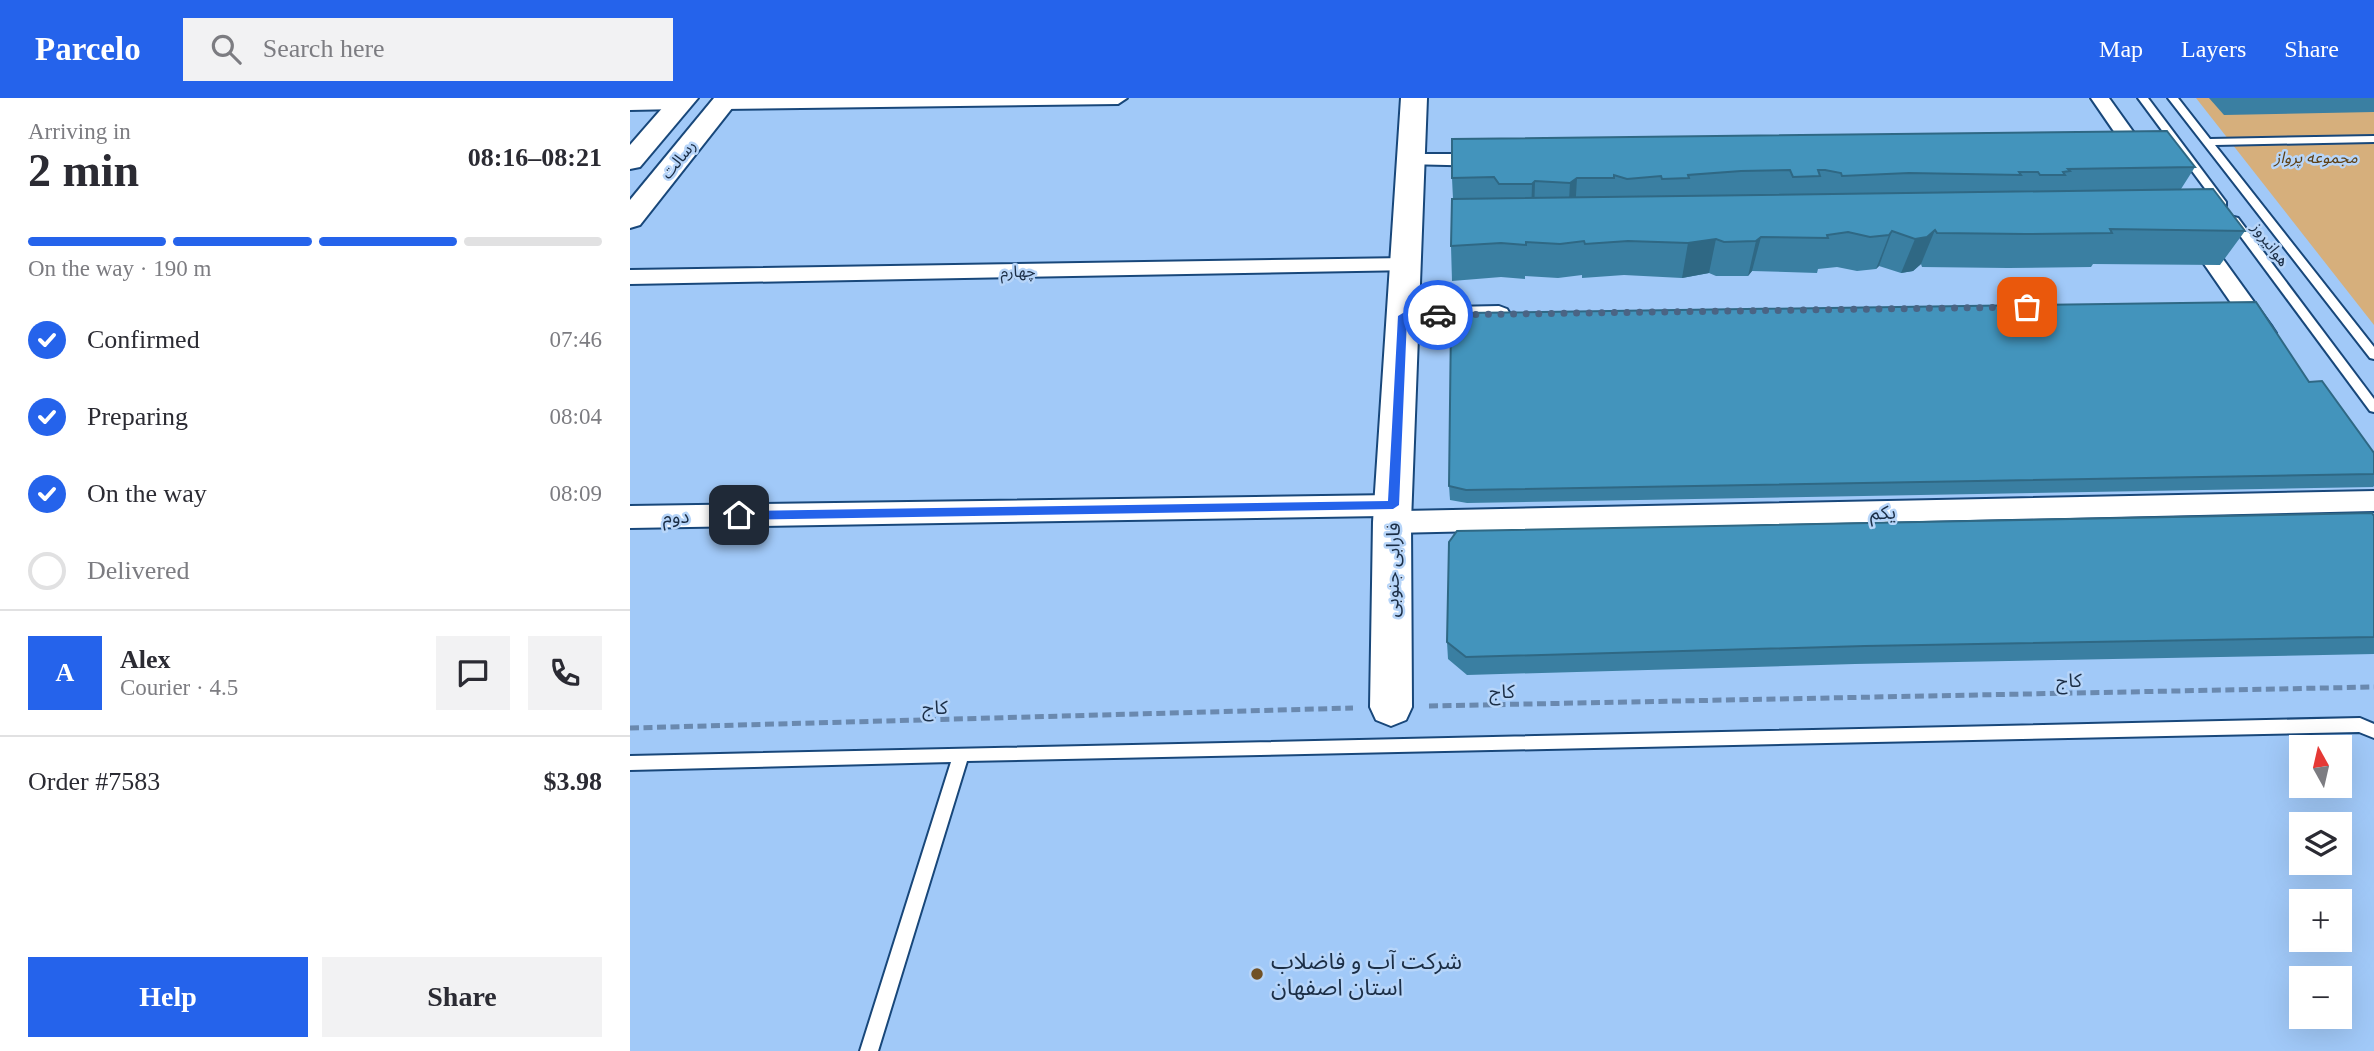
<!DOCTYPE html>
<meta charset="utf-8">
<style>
:root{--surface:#fff;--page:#f2f2f3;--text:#2b2b33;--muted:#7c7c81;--line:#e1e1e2;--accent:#2563eb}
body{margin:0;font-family:"Times New Roman","Noto Sans Arabic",serif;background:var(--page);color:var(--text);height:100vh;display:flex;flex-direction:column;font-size:26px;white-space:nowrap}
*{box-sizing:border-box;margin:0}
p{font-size:23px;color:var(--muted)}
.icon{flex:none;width:38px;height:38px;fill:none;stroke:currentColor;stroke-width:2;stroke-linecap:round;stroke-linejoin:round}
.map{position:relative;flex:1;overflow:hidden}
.drawer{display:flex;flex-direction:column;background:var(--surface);width:630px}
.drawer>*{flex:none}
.needle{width:46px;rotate:352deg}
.controls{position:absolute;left:1659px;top:637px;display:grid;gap:14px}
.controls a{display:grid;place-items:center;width:63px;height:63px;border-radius:0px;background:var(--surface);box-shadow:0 7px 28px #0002;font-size:35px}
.pin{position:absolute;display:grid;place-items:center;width:60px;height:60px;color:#fff;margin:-30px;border-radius:14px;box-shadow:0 4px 10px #0006}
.courier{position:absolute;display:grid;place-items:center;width:70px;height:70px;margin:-35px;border:5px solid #2563eb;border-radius:50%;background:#fff;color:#222;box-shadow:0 2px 9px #0007}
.summary em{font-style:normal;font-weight:700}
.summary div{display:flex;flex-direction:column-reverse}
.summary{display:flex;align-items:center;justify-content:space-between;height:119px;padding:0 28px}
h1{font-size:46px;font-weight:700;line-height:52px}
.bar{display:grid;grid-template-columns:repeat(4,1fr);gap:10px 7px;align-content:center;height:84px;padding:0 28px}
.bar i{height:9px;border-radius:5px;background:var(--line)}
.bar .active{background:var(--accent)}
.bar p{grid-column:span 4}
.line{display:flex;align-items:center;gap:18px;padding:0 28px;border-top:2px solid var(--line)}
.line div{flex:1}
.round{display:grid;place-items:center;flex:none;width:74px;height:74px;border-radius:0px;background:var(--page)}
ol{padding:0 28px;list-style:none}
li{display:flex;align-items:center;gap:21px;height:77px}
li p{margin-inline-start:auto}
li .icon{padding:7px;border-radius:50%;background:var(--accent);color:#fff;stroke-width:4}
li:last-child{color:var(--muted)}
li i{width:38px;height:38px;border:4px solid var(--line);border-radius:50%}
.button{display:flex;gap:14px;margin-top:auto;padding:14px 28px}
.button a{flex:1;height:80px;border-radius:0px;background:var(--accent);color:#fff;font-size:28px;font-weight:700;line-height:80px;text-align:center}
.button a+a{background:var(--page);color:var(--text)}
header{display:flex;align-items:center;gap:42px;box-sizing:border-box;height:98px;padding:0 35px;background:var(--accent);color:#fff}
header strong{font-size:33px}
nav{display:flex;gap:38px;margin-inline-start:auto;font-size:24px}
.search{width:490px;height:63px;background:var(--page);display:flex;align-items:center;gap:18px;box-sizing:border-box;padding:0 24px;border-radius:0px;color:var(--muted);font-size:26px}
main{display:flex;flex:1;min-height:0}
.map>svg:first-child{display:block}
.green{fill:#d6af7c}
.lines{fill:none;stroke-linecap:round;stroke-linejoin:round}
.lane-casing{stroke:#18477a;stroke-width:4}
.street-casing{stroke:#18477a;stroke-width:4}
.secondary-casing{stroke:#18477a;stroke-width:4}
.path{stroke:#6a89af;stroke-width:5;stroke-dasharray:9 4.5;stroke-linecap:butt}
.lane{fill:#fff;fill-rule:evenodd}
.street{fill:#fff;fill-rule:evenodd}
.secondary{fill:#fff;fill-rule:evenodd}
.wall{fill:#3a7fa2}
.shaded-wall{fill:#2f6884}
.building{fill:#4394bc;stroke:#2f6884;stroke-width:2}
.route{fill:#2563eb}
.done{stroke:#4a6484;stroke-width:7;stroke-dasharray:0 12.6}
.poi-dot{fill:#705126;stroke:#b7d5f9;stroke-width:2.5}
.labels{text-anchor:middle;stroke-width:5;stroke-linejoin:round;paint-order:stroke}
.far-park-label{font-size:16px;font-style:italic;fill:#5d4015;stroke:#b7d5f9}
.far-street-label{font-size:16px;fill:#1b2e46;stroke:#b7d5f9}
.street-label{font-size:19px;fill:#1b2e46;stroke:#b7d5f9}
.near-poi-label{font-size:23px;fill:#1b2e46;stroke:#b7d5f9;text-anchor:start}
</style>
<header>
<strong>Parcelo</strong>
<div class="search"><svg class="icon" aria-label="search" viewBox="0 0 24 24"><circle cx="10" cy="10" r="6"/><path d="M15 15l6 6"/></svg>Search here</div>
<nav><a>Map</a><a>Layers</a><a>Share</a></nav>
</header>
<main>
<section class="drawer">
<div class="summary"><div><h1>2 min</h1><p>Arriving in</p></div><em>08:16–08:21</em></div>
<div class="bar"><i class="active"></i><i class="active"></i><i class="active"></i><i></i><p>On the way · 190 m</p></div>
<ol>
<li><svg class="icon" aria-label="check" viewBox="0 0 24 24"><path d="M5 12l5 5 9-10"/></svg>Confirmed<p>07:46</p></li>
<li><svg class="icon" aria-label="check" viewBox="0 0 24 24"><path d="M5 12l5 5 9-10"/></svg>Preparing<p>08:04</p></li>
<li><svg class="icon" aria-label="check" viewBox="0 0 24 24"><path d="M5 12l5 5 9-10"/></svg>On the way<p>08:09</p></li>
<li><i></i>Delivered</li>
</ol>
<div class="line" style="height:126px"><b class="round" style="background:var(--accent);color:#fff">A</b><div><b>Alex</b><p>Courier · 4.5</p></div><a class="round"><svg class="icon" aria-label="chat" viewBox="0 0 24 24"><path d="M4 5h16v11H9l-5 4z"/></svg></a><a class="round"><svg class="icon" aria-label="phone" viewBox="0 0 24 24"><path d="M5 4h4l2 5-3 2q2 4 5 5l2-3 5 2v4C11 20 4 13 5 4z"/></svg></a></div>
<div class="line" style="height:91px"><div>Order #7583</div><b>$3.98</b></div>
<div class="button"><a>Help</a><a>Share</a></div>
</section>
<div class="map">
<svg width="1744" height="953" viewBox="0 0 1744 953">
<rect width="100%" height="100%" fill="#a1c9f8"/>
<path class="green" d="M1566,0H1744V227Z"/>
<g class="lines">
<defs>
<g id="lane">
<path d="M1508,0H1518L1596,104V108H1588Z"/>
<path d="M1538,0H1548L1580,41L1744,38V44L1585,47L1744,249V261L1740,260Z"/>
<path d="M1604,119L1608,120L1744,301V314L1740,313L1600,124V120Z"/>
<path d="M1730,620L1744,626V640L1729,634L337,663L248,953H230L321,664L0,672V658Z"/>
</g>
<g id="street">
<path d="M0,0H52L59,5L50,11L0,12Z"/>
<path d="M91,0H497L488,6L93,11L84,5Z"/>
<path d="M1461,0H1479L1524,63L1521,67H1507Z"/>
<path d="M781,56H859L869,62L859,68L774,66L771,62Z"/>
<path d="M1565,130L1572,132L1642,229L1646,235L1642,241H1626L1554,137Z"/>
<path d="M776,160L787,167L784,172L0,186V172Z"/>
<path d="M869,208L877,211L880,216L877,221L773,226L765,223L762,218L765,213L773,210Z"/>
<path d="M1744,393V413L762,435L752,432L749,424L752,418L0,430V408L763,397L772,400L776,407L773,413Z"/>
</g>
<g id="secondary">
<path d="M41,0H68L10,69L0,71V47Z"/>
<path d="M84,0H110L10,127L0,130V102Z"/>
<path d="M771,0H797L781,424L782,609L776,622L761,628L746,622L740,609L743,424Z"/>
</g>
</defs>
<use href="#lane" class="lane-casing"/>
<use href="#street" class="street-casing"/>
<use href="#secondary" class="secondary-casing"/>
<g class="path">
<path d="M799,608L1744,589"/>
<path d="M0,630L723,610"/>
</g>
<use href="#lane" class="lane"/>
<use href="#street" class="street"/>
<use href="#secondary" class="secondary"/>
</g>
<g class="wall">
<path d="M1579,0H1744V14L1594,17Z"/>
<path d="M1537,33L1565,69L1551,91L1615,133L1590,167L1463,166L1461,169L1378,170L1292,169L1291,166L1283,173L1271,175L1249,168L1246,171L1227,173L1207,169L1188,171L1187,175L1122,173L1118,178H1086L1079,175L1052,180L994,177L952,180V177L928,180L895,178V181L871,179L822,183L821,148L823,101L822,80Z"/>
<path d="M1679,284L1744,355V388L1743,389L837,405L820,402L819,388Z"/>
<path d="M1744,418V556L1225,566L837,577L818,561L817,544Z"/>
</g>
<g class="shaded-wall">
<path d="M947,80L945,114L938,119L940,85Z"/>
<path d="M905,83L904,117L901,120L902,86Z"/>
<path d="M1305,132L1291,166L1283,173L1271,175L1285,141Z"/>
<path d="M1262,133L1249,168L1246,171L1259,137Z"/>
<path d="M1131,139L1122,173L1118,178L1126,143Z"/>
<path d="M1086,141L1079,175L1052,180L1058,145Z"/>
</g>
<g class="building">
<path d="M1537,33L1565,69L1438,71L1440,73L1433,74L1435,77H1410L1408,74H1389L1391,77L1279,75L1212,78L1211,75L1195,72H1188L1190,78L1163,79L1160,72L1111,73L1058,77L1059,80L1032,81L1031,78L997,81L984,77V80H947L940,85L905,83L902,86H869L864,79L822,80V41Z"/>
<path d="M1583,91L1615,133L1480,131L1482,135L1395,136L1307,135L1305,132L1297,139L1285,141L1262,133L1259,137L1240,139L1218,134L1197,137L1198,140L1131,139L1126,143L1094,144L1086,141L1058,145L998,143L955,146L954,143L930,146L896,144V147L871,145L821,148L822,101Z"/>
<path d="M1626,204L1679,284L1692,283L1744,355V376L836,392L819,388L821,224L833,215Z"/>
<path d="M1742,415L1744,418V539L1235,548L836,559L817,544L819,444L827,433Z"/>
</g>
<path class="route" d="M808,214L811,219L777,221L769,407L763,411L109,422L104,417L109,413L758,403L768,218L773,215Z"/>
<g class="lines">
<path class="done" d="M808,217L1397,209"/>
</g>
<circle class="poi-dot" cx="627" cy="876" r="7"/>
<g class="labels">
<g class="far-park-label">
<text x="1686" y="65">مجموعه پرواز</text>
</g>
<g class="far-street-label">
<text transform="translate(48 61) rotate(-51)" y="6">رسالت</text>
<text transform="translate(1641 146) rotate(53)" y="6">هوانیروز</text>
<text transform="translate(388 173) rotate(-1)" y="6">چهارم</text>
</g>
<g class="street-label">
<text transform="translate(1253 414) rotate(-1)" y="7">یکم</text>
<text transform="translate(46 418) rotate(-1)" y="7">دوم</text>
<text transform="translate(762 472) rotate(-89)" y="7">فارابی جنوبی</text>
<text transform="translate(1439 582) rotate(-1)" y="7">کاج</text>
<text transform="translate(872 593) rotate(-1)" y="7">کاج</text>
<text transform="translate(305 609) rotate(-1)" y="7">کاج</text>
</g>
<g class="near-poi-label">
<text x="641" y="871">شرکت آب و فاضلاب<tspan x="641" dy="26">استان اصفهان</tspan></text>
</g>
</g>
</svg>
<div class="controls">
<a><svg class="needle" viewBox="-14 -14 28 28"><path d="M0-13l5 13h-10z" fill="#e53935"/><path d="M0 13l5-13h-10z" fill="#7c7c81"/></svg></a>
<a><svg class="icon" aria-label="layers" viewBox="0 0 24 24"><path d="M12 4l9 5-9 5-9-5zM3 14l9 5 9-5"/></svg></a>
<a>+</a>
<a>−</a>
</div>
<div class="pin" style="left:1397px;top:209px;background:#ea580c"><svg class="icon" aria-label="bag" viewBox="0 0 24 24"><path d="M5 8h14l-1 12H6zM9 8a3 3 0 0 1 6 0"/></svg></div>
<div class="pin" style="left:109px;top:417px;background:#1f2937"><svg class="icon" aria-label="home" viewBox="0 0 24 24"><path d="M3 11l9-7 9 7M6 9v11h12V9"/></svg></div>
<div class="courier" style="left:808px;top:217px"><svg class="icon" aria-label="car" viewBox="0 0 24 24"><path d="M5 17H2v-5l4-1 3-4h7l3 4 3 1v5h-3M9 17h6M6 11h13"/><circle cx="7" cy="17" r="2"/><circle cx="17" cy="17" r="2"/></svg></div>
</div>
</main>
